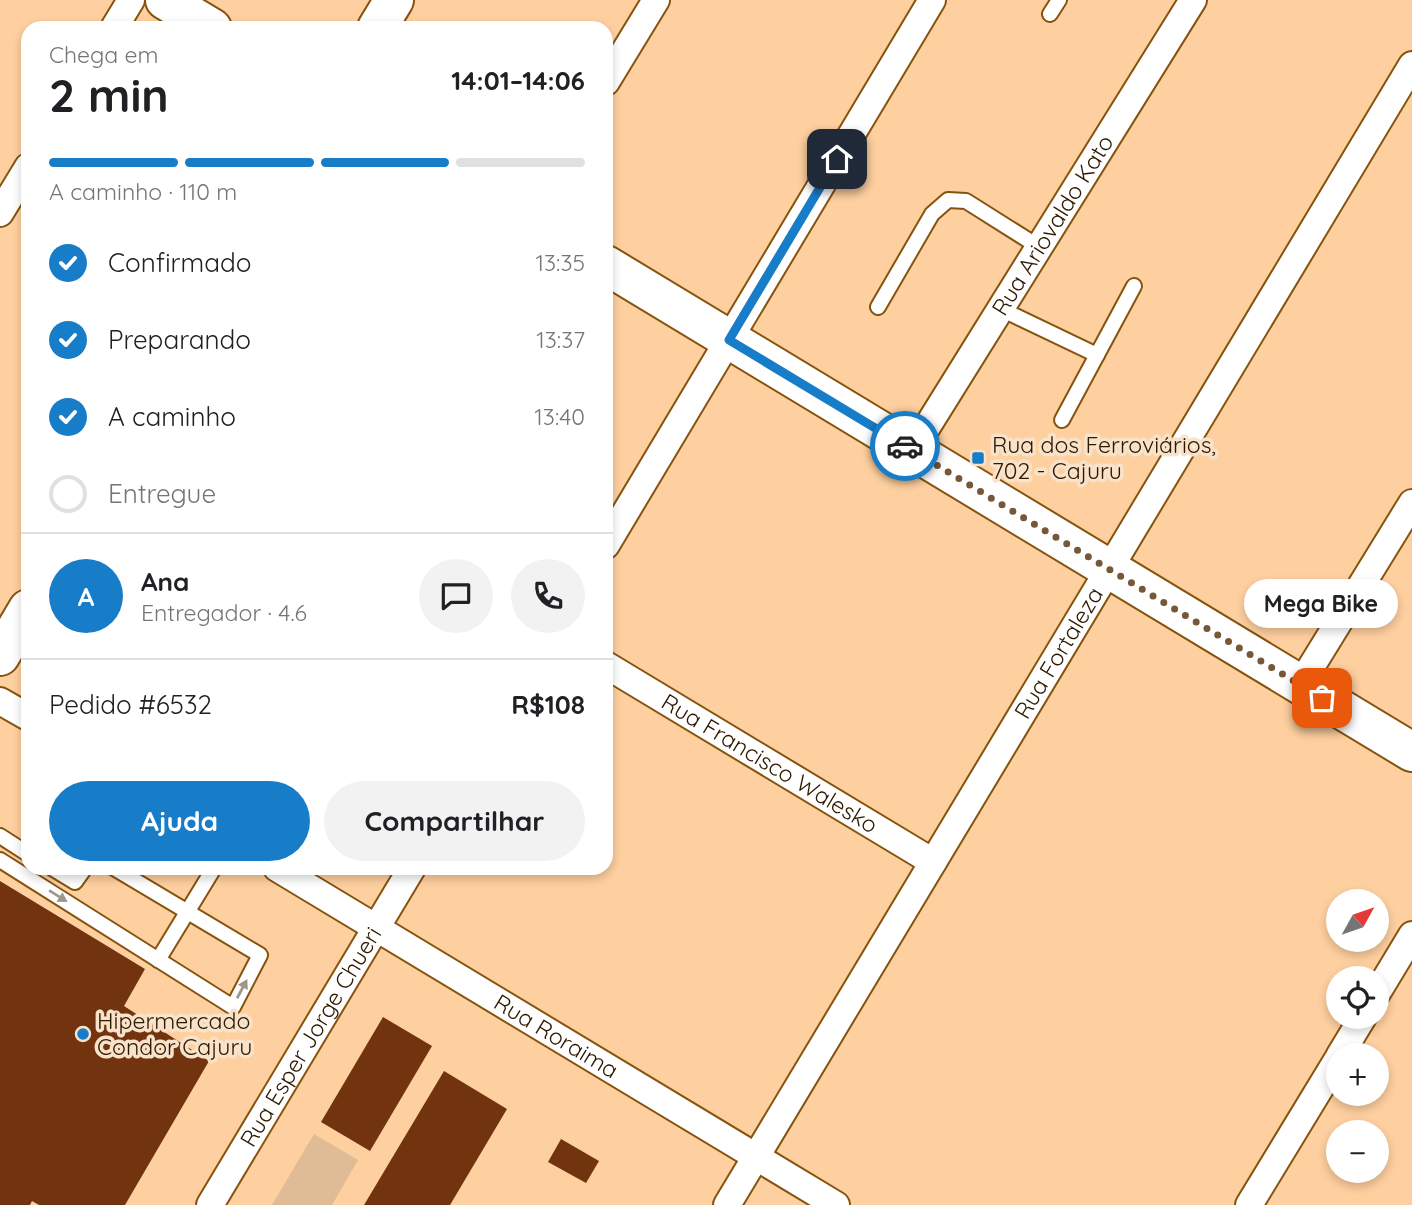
<!DOCTYPE html>
<html lang="pt">
<meta charset="utf-8">
<style>
:root{--surface:#fff;--page:#f2f2f2;--text:#202124;--muted:#757577;--line:#e0e0e0;--accent:#177dc8}
body{margin:0;font-family:Quicksand,sans-serif;background:var(--page);color:var(--text);height:100vh;display:flex;flex-direction:column;font-size:26px;white-space:nowrap}
*{box-sizing:border-box;margin:0}
p{font-size:23px;color:var(--muted)}
.icon{flex:none;width:38px;height:38px;fill:none;stroke:currentColor;stroke-width:2;stroke-linecap:round;stroke-linejoin:round}
.map{position:relative;flex:1;overflow:hidden}
.details{position:absolute;left:21px;top:21px;width:592px;height:854px;display:flex;flex-direction:column;background:var(--surface);border-radius:21px;box-shadow:0 4px 10px #0003}
.details>*{flex:none}
.needle{width:46px;rotate:50deg}
.controls{position:absolute;left:1326px;top:889px;display:grid;gap:14px}
.controls a{display:grid;place-items:center;width:63px;height:63px;border-radius:50%;background:var(--surface);box-shadow:0 4px 10px #0003;font-size:35px}
.pin{position:absolute;display:grid;place-items:center;width:60px;height:60px;color:#fff;margin:-30px;border-radius:14px;box-shadow:0 4px 10px #0006}
.courier{position:absolute;display:grid;place-items:center;width:70px;height:70px;margin:-35px;border:5px solid #177dc8;border-radius:50%;background:#fff;color:#222;box-shadow:0 2px 9px #0007}
.bubble{position:absolute;height:49px;border-radius:24px;background:var(--surface);box-shadow:0 4px 10px #0003;font-size:23px;font-weight:700;line-height:49px;text-align:center}
.overview em{font-style:normal;font-weight:700}
.overview div{display:flex;flex-direction:column-reverse}
.overview{display:flex;align-items:center;justify-content:space-between;height:119px;padding:0 28px}
h1{font-size:46px;font-weight:700;line-height:52px}
.bar{display:grid;grid-template-columns:repeat(4,1fr);gap:10px 7px;align-content:center;height:84px;padding:0 28px}
.bar i{height:9px;border-radius:5px;background:var(--line)}
.bar .current{background:var(--accent)}
.bar p{grid-column:span 4}
.line{display:flex;align-items:center;gap:18px;padding:0 28px;border-top:2px solid var(--line)}
.line div{flex:1}
.round{display:grid;place-items:center;flex:none;width:74px;height:74px;border-radius:37px;background:var(--page)}
ol{padding:0 28px;list-style:none}
li{display:flex;align-items:center;gap:21px;height:77px}
li p{margin-inline-start:auto}
li .icon{padding:7px;border-radius:50%;background:var(--accent);color:#fff;stroke-width:4}
li:last-child{color:var(--muted)}
li i{width:38px;height:38px;border:4px solid var(--line);border-radius:50%}
.action{display:flex;gap:14px;margin-top:auto;padding:14px 28px}
.action a{flex:1;height:80px;border-radius:42px;background:var(--accent);color:#fff;font-size:28px;font-weight:700;line-height:80px;text-align:center}
.action a+a{background:var(--page);color:var(--text)}
.map>svg:first-child{display:block}
.green{fill:#dfbb96}
.building{fill:#71340f}
.lines{fill:none;stroke-linecap:round;stroke-linejoin:round}
.lane-casing{stroke:#86530f;stroke-width:18}
.street-casing{stroke:#86530f;stroke-width:30}
.secondary-casing{stroke:#86530f;stroke-width:42}
.lane{stroke:#fff;stroke-width:14}
.street{stroke:#fff;stroke-width:26}
.secondary{stroke:#fff;stroke-width:38}
.oneway{fill:#a0978c}
.done{stroke:#765838;stroke-width:7;stroke-dasharray:0 12.6}
.route{stroke:#177dc8;stroke-width:9}
.poi-dot{fill:#177dc8;stroke:#f9e2ca;stroke-width:2.5}
.labels{text-anchor:middle;stroke-width:7;stroke-linejoin:round;paint-order:stroke}
.street-label{font-size:23px;fill:#2d1800;stroke:#f9e2ca}
.poi-label{font-size:23px;fill:#2d1800;stroke:#f9e2ca;text-anchor:start}
</style>
<div class="map">
<svg width="1412" height="1205" viewBox="0 0 1412 1205">
<rect width="100%" height="100%" fill="#fecf9f"/>
<path class="green" d="M314,1134L358,1160L332,1205H272Z"/>
<g class="building">
<path d="M0,881L145,969L124,1006L209,1061L125,1205H39L32,1201L30,1205H0Z"/>
<path d="M383,1017L432,1046L370,1151L321,1122Z"/>
<path d="M444,1071L507,1109L450,1205H364Z"/>
<path d="M561,1139L599,1161L586,1183L548,1162Z"/>
</g>
<g class="lines">
<defs>
<g id="lane">
<path d="M1050,14L1059,0"/>
<path d="M878,307L932,214L948,200L966,201L1039,247"/>
<path d="M1001,309L1097,355"/>
<path d="M1062,420L1134,286"/>
<path d="M0,836L28,854"/>
<path d="M0,860L233,1007L260,955L114,868"/>
<path d="M52,868L75,882L85,868"/>
<path d="M158,960L214,868"/>
</g>
<g id="street">
<path d="M114,28L131,0"/>
<path d="M606,82L656,0"/>
<path d="M0,213L28,167"/>
<path id="s1" d="M912,451L1193,0"/>
<path d="M606,545L932,0"/>
<path id="s2" d="M606,665L933,862"/>
<path d="M1300,685L1412,503"/>
<path d="M0,701L28,717"/>
<path id="s3" d="M277,868L836,1205"/>
<path d="M1377,993L1412,935"/>
<path d="M1340,1055L1363,1017"/>
<path id="s4" d="M210,1205L412,868"/>
<path id="s5" d="M727,1205L1412,65"/>
<path d="M1249,1205L1339,1057"/>
</g>
<g id="secondary">
<path d="M165,0L212,28"/>
<path d="M377,28L394,0"/>
<path d="M606,265L1412,752"/>
<path d="M0,656L28,609"/>
</g>
</defs>
<use href="#lane" class="lane-casing"/>
<use href="#street" class="street-casing"/>
<use href="#secondary" class="secondary-casing"/>
<use href="#lane" class="lane"/>
<use href="#street" class="street"/>
<use href="#secondary" class="secondary"/>
</g>
<defs><path id="oneway-solid" d="M-6-.8H1V-3.2L6.5 0L1 3.2V.8H-6Z" transform="scale(1.75)"/></defs>
<g class="oneway">
<use href="#oneway-solid" transform="translate(58 896) rotate(32)"/>
<use href="#oneway-solid" transform="translate(242 989) rotate(-62)"/>
</g>
<g class="lines">
<path class="done" d="M905,446L1322,698"/>
<path class="route" d="M837,159L729,340L905,446"/>
</g>
<g class="poi-dot">
<rect x="971" y="451" width="14" height="14" rx="3.5"/>
<circle cx="83" cy="1034" r="7"/>
</g>
<g class="labels">
<g class="street-label">
<text dy="8" stroke="none"><textPath href="#s1" startOffset="266">Rua Ariovaldo Kato</textPath></text>
<text dy="8" stroke="none"><textPath href="#s5" startOffset="644">Rua Fortaleza</textPath></text>
<text dy="8" stroke="none"><textPath href="#s2" startOffset="191">Rua Francisco Walesko</textPath></text>
<text dy="8" stroke="none"><textPath href="#s4" startOffset="196">Rua Esper Jorge Chueri</textPath></text>
<text dy="8" stroke="none"><textPath href="#s3" startOffset="326">Rua Roraima</textPath></text>
</g>
<g class="poi-label">
<text x="992" y="453">Rua dos Ferroviários,<tspan x="992" dy="26">702 - Cajuru</tspan></text>
<text x="97" y="1029">Hipermercado<tspan x="97" dy="26">Condor Cajuru</tspan></text>
</g>
</g>
</svg>
<div class="controls">
<a><svg class="needle" viewBox="-14 -14 28 28"><path d="M0-13l5 13h-10z" fill="#e53935"/><path d="M0 13l5-13h-10z" fill="#757577"/></svg></a>
<a><svg class="icon" aria-label="locate" viewBox="0 0 24 24"><circle cx="12" cy="12" r="6"/><path d="M12 2v4M12 18v4M2 12h4M18 12h4"/></svg></a>
<a>+</a>
<a>−</a>
</div>
<div class="pin" style="left:1322px;top:698px;background:#ea580c"><svg class="icon" aria-label="bag" viewBox="0 0 24 24"><path d="M5 8h14l-1 12H6zM9 8a3 3 0 0 1 6 0"/></svg></div>
<div class="pin" style="left:837px;top:159px;background:#1f2937"><svg class="icon" aria-label="home" viewBox="0 0 24 24"><path d="M3 11l9-7 9 7M6 9v11h12V9"/></svg></div>
<div class="courier" style="left:905px;top:446px"><svg class="icon" aria-label="car" viewBox="0 0 24 24"><path d="M5 17H2v-5l4-1 3-4h7l3 4 3 1v5h-3M9 17h6M6 11h13"/><circle cx="7" cy="17" r="2"/><circle cx="17" cy="17" r="2"/></svg></div>
<div class="bubble" style="left:1244px;top:579px;width:154px">Mega Bike</div>
<section class="details">
<div class="overview"><div><h1>2 min</h1><p>Chega em</p></div><em>14:01–14:06</em></div>
<div class="bar"><i class="current"></i><i class="current"></i><i class="current"></i><i></i><p>A caminho · 110 m</p></div>
<ol>
<li><svg class="icon" aria-label="check" viewBox="0 0 24 24"><path d="M5 12l5 5 9-10"/></svg>Confirmado<p>13:35</p></li>
<li><svg class="icon" aria-label="check" viewBox="0 0 24 24"><path d="M5 12l5 5 9-10"/></svg>Preparando<p>13:37</p></li>
<li><svg class="icon" aria-label="check" viewBox="0 0 24 24"><path d="M5 12l5 5 9-10"/></svg>A caminho<p>13:40</p></li>
<li><i></i>Entregue</li>
</ol>
<div class="line" style="height:126px"><b class="round" style="background:var(--accent);color:#fff">A</b><div><b>Ana</b><p>Entregador · 4.6</p></div><a class="round"><svg class="icon" aria-label="chat" viewBox="0 0 24 24"><path d="M4 5h16v11H9l-5 4z"/></svg></a><a class="round"><svg class="icon" aria-label="phone" viewBox="0 0 24 24"><path d="M5 4h4l2 5-3 2q2 4 5 5l2-3 5 2v4C11 20 4 13 5 4z"/></svg></a></div>
<div class="line" style="height:91px"><div>Pedido #6532</div><b>R$108</b></div>
<div class="action"><a>Ajuda</a><a>Compartilhar</a></div>
</section>
</div>
